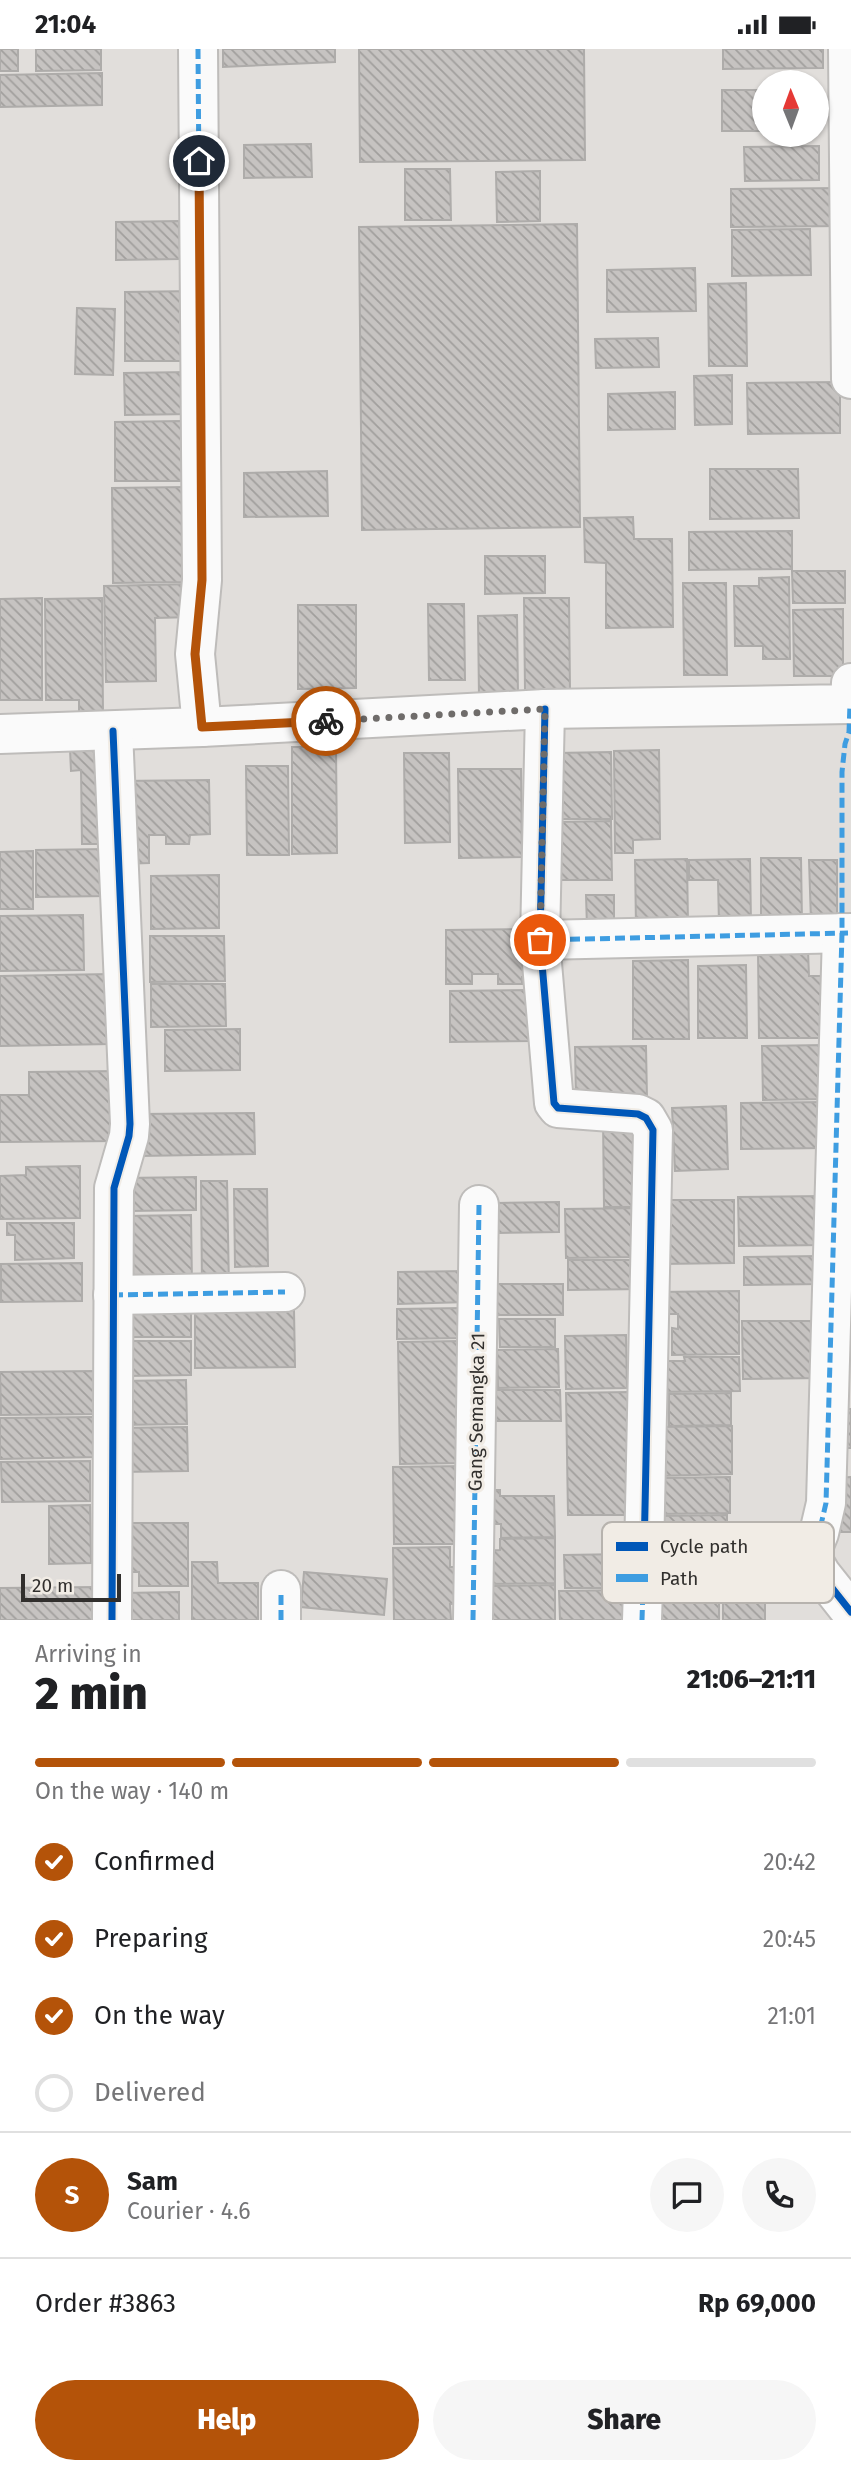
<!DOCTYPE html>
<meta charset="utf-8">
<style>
:root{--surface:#fff;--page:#f6f6f6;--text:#202124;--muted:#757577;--line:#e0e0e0;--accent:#b45309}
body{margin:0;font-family:"Fira Sans",sans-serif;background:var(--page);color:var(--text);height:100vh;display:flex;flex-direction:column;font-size:26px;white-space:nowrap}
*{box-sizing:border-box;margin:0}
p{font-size:23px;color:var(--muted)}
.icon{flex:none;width:38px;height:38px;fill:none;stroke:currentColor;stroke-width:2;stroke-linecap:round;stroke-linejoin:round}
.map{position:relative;height:1571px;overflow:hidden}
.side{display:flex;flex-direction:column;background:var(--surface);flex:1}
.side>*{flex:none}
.needle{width:46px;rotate:359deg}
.tools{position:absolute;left:752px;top:21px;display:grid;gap:14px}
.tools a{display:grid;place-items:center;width:77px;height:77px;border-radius:50%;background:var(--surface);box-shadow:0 2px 5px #0004;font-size:35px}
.scale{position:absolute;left:21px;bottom:18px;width:100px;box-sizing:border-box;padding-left:7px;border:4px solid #312f2d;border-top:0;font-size:19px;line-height:24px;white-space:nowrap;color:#312f2d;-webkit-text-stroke:5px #f1ece5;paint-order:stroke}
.pin{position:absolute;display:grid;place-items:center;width:60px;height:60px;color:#fff;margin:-30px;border:4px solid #fff;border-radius:50%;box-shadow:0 2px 7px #0007}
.courier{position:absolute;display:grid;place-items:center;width:70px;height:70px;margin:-35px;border:5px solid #b45309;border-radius:50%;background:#fff;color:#222;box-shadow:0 2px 9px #0007}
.overview em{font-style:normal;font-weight:800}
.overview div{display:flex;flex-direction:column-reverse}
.overview{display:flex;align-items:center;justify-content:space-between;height:119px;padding:0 35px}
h1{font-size:46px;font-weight:800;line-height:52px}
.bar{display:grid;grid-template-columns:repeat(4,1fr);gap:10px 7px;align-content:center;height:84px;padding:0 35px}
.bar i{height:9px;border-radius:5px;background:var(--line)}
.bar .active{background:var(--accent)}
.bar p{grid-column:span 4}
.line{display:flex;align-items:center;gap:18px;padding:0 35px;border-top:2px solid var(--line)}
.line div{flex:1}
.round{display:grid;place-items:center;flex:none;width:74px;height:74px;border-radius:37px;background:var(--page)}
ol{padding:0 35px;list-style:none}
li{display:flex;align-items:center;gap:21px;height:77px}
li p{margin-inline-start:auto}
li .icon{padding:7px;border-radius:50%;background:var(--accent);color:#fff;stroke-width:4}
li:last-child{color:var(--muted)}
li i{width:38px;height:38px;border:4px solid var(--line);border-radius:50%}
.cta{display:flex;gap:14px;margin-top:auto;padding:14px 35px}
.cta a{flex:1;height:80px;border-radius:42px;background:var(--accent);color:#fff;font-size:28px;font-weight:800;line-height:80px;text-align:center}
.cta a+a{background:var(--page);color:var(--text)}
.status{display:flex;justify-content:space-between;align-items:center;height:49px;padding:0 35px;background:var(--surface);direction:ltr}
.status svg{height:19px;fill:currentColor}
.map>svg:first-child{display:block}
.building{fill:url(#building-back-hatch);stroke:#aeacaa;stroke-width:2}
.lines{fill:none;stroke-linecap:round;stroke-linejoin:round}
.minor-casing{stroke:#bebcba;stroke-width:42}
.minor{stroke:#fafafa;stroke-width:38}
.quiet{stroke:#3e9de1;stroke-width:5;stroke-dasharray:10 5;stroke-linecap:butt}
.cycleway-casing{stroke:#f1ece5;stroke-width:11}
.cycleway{stroke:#0057b8;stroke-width:7}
.done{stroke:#6f6c6a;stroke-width:7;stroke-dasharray:0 12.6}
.route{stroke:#b45309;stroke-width:9}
.labels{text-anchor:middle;stroke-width:6;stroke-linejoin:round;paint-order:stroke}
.street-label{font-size:19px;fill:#312f2d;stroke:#f1ece5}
.key{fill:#f1ece5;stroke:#b7b3ae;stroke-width:2}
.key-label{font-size:19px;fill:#312f2d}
</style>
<div class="status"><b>21:04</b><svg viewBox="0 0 49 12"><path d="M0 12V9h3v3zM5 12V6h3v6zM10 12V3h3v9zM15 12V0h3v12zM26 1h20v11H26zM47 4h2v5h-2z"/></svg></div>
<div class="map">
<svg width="851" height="1571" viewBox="0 0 851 1571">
<defs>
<pattern id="building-back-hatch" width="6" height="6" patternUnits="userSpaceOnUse" patternTransform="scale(1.75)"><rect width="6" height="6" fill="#c6c3c1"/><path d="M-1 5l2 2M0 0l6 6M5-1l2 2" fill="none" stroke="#a19f9d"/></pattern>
</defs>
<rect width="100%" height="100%" fill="#e1dedb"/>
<g class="building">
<rect x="0" y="0" width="18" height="22"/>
<path d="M36,0H101V21L36,22Z"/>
<path d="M223,0H335V13L223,18Z"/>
<path d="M359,0H584L585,111L360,113Z"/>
<path d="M723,0H823V19L723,20Z"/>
<path d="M102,24V56L0,58V26Z"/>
<rect x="722" y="41" width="43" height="41"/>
<path d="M311,95L312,128L244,129V96Z"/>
<path d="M819,97V131L745,132L744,98Z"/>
<path d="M405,120H450L451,171H405Z"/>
<path d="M540,122V172L497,173L496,123Z"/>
<path d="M842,139V177L731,178V140Z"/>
<path d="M179,172L180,210L116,211V173Z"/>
<path d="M577,175L580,478L362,481L359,178Z"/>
<path d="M810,180L811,226L732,227V181Z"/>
<path d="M695,219L696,262L607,263V221Z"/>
<path d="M746,234L747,317H709L708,235Z"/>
<path d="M194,242L195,312H125V243Z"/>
<path d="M77,259L115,260L113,326L75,325Z"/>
<path d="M658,289L659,318L596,319L595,290Z"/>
<path d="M189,323L190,365L125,366L124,324Z"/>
<path d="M732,326V375L695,376L694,327Z"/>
<path d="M840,333V384L748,385L747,334Z"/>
<path d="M675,343V380L608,381V345Z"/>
<path d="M181,372L182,432H115V373Z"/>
<path d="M710,420H798L799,469L710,470Z"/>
<path d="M327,422L328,467L244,468V424Z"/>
<path d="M186,438L187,533L113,534L112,439Z"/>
<path d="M633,468L634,490H672L673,578L606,579V514L585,513L584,469Z"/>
<path d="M792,482V520L689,521V483Z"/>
<path d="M485,507H545V544L485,545Z"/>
<path d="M792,522H845V554H793Z"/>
<path d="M789,528L790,610H763V597H735L734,537H759V529Z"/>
<path d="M683,534H726L727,626H684Z"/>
<path d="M192,535V568L155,569L156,632L106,633L104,537Z"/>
<path d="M42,549V651H0V550Z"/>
<path d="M102,549L103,665H79V651H46L45,550Z"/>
<path d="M524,549H569L570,642H525Z"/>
<path d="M428,555H464L465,631H429Z"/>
<path d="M298,556H356V639L298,640Z"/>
<path d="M843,560V627H794L793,561Z"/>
<path d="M517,566L518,647L479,648L478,567Z"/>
<path d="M292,698H336L337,804L292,805Z"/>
<path d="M70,700H107L108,795H82L81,721L71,722Z"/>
<path d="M659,701L660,790L633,791V804H615L614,702Z"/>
<path d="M611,703L612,770H556V704Z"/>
<path d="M404,704H449L450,793L405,794Z"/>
<path d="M246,717H288L289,806H247Z"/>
<path d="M458,720H521L522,808L459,809Z"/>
<path d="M209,731L210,785L190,786L189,795H166V786H149V814L121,815L120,732Z"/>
<path d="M611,772L612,831H556L555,773Z"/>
<path d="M107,800V847L36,848V801Z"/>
<path d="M33,802V860H0V803Z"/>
<path d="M761,809H801L802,873L761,874Z"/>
<path d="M687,810L688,876L636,877L635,811Z"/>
<path d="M750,810L751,875H719L718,831H689V811Z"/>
<path d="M809,811H837V872H811Z"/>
<path d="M219,826V879L151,880V827Z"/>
<path d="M586,846H614V877L587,878Z"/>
<path d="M83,866L84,921L0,922V867Z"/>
<path d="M532,880V928H522V935H498V925H472V935H446V881Z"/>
<path d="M150,887H224L225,932L150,933Z"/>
<path d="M808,901L809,927H826L828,989H759L758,902Z"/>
<path d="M688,911L689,990H633V912Z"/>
<path d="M746,916L747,989H698V917Z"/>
<path d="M110,925L111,995L0,997V927Z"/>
<path d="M151,935H225L226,977L151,978Z"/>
<path d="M532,941L533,992L450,993V942Z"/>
<path d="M240,980V1021L165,1022V981Z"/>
<path d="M825,996L826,1050L763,1051L762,997Z"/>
<path d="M646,997L647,1050L576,1051L575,998Z"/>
<path d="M118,1022L119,1092L0,1093V1046H29V1023Z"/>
<path d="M825,1053L826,1099L741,1100V1054Z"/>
<path d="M726,1057L728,1120L675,1122L672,1059Z"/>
<path d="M254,1064L255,1105L140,1107V1065Z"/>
<path d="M642,1068L643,1158H604L603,1069Z"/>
<path d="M80,1117V1169L0,1170V1127L26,1126V1118Z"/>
<path d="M196,1128V1161L130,1162L123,1129Z"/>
<path d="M201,1132H227L229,1239H202Z"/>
<path d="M234,1140H267L268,1217L235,1218Z"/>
<path d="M824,1147L825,1196L739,1197L738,1148Z"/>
<path d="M660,1151H734V1214L660,1215Z"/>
<path d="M559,1153V1183L498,1184L497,1154Z"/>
<path d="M641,1159L642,1208L566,1209L565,1160Z"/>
<path d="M191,1166L192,1236H123L122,1167Z"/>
<path d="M7,1174H74V1209L15,1211V1186H7Z"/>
<path d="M820,1207V1235L744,1236V1208Z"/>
<path d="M568,1211H643V1240L568,1241Z"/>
<path d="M82,1214V1252L1,1253V1215Z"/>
<path d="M467,1222L468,1253L398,1255V1223Z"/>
<path d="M496,1235H563V1266H497Z"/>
<path d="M739,1242V1305L672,1306V1279L678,1280V1265H655L656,1243Z"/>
<path d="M191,1253V1288H127L126,1254Z"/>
<path d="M463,1259V1289L397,1290V1260Z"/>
<path d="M294,1261L295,1318L195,1319V1262Z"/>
<path d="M499,1270H555V1298H500Z"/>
<path d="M742,1272H820L821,1329L743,1330Z"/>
<path d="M626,1286L627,1339L566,1340L565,1287Z"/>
<path d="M127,1292H191V1326L127,1327Z"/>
<path d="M460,1292L461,1414L400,1415L398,1293Z"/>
<path d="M558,1300L559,1338L498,1339L497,1301Z"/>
<path d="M684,1308H739L740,1342L660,1343V1312H685Z"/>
<path d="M95,1322L96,1365L1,1366L0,1323Z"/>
<path d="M186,1331L187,1375L119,1376V1332Z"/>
<path d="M495,1341H560L561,1372H496Z"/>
<path d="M629,1343L630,1466H568L566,1344Z"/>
<path d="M731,1344V1376L669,1377V1345Z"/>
<path d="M843,1360H851V1399H844Z"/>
<path d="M95,1368L96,1408L0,1410V1369Z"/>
<path d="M732,1377V1425L657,1427L656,1378Z"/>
<path d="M187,1378L188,1422L119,1423L118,1379Z"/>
<path d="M90,1412V1452L2,1453L1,1413Z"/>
<path d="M464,1417V1495H394L393,1418Z"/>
<path d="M730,1428V1464L658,1465L664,1429Z"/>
<path d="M851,1428V1483H837L836,1429Z"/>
<path d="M485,1441H500V1447H554L555,1488L501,1489V1475H486Z"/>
<path d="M90,1456L91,1514L49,1515V1457Z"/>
<path d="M727,1466V1499L658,1500L657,1467Z"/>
<path d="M122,1474H188V1537H139V1523H123Z"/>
<path d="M555,1489V1534L484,1535L483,1502L500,1501V1490Z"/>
<path d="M450,1498V1518H462L463,1554L450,1555L451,1571H394L393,1499Z"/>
<path d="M626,1505V1539H565L564,1506Z"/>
<path d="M192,1513H217L218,1534H258V1571H192Z"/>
<path d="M304,1523L387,1530L384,1566L301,1558Z"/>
<path d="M555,1536V1571H491L490,1537Z"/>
<path d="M96,1538L97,1571H0V1539Z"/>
<path d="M623,1541V1571H560L559,1542Z"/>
<path d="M179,1543V1571H125L124,1544Z"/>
<path d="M719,1545V1571H652L651,1546Z"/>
<path d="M765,1548V1571H723V1549Z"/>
</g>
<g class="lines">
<defs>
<g id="minor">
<path d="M198,0L202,531L195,605L202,678"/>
<path d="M848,0L851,330"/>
<path d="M545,660L540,891L554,1054L558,1059L638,1065L646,1069L653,1081L644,1506L732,1504L810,1506L821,1525L851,1563"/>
<path d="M0,685L202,678L545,660L850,655L851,634"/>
<path d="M540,891L851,884"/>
<path d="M113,1246L285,1243"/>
<path d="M810,1506L819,1484L826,1454L842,884"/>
<path d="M112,1571L114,1139L129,1087L130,1075L113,682"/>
<path d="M281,1571V1541"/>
<path d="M473,1571L479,1156"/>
<path d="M642,1571L644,1506"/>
</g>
</defs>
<use href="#minor" class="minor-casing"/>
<use href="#minor" class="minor"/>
<g class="quiet">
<path d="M198,0L202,531L195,605L202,678"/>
<path d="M540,891L848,884"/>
<path d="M113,1246L285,1243"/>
<path d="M810,1506L819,1484L826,1454L842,884V723L845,695L849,683L850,655"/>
<path d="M281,1571V1541"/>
<path d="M473,1571L479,1156"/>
<path d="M642,1571L644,1506"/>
</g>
<defs>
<g id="cycleway">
<path d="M545,660L540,891L554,1054L558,1059L638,1065L646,1069L653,1081L644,1506L732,1504L810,1506L821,1525L851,1563"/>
<path d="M112,1571L114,1139L129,1087L130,1075L113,682"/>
</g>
</defs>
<use href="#cycleway" class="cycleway-casing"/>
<use href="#cycleway" class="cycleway"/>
</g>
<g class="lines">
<path class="done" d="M326,672L545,660L540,891"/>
<path class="route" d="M199,112L202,531L195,605L202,678L326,672"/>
</g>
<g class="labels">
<g class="street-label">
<text transform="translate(476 1363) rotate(-89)" y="7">Gang Semangka 21</text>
</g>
</g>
<rect x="602" y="1473" width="232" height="81" rx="10" class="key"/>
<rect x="616" y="1493" width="32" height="9" fill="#0057b8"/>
<rect x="616" y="1525" width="32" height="8" fill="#3e9de1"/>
<g class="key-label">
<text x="660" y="1504">Cycle path</text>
<text x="660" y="1536">Path</text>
</g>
</svg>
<div class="tools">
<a><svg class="needle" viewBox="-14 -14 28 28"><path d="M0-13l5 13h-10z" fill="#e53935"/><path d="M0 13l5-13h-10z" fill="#757577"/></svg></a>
</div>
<div class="scale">20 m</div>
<div class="pin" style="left:540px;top:891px;background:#ea580c"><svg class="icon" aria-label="bag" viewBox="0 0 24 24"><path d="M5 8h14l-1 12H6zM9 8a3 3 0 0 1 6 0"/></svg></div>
<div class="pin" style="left:199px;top:112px;background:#1f2937"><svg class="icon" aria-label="home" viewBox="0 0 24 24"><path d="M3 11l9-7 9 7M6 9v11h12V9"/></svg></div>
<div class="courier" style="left:326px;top:672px"><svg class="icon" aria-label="bike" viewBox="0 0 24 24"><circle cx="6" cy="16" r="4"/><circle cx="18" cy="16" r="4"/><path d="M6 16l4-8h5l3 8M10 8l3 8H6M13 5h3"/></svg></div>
</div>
<section class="side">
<div class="overview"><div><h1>2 min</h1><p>Arriving in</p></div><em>21:06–21:11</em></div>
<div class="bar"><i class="active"></i><i class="active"></i><i class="active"></i><i></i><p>On the way · 140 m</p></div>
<ol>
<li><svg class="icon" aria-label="check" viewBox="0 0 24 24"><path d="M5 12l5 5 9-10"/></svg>Confirmed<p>20:42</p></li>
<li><svg class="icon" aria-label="check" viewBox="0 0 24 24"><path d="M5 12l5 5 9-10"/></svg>Preparing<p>20:45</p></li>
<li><svg class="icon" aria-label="check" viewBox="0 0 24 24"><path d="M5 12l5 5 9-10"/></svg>On the way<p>21:01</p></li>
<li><i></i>Delivered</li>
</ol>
<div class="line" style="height:126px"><b class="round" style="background:var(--accent);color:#fff">S</b><div><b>Sam</b><p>Courier · 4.6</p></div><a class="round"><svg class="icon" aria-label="chat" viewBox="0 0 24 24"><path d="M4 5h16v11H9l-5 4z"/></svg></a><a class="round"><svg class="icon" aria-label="phone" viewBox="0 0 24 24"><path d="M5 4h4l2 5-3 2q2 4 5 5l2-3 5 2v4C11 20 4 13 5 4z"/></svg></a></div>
<div class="line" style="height:91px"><div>Order #3863</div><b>Rp 69,000</b></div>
<div class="cta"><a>Help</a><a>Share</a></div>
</section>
